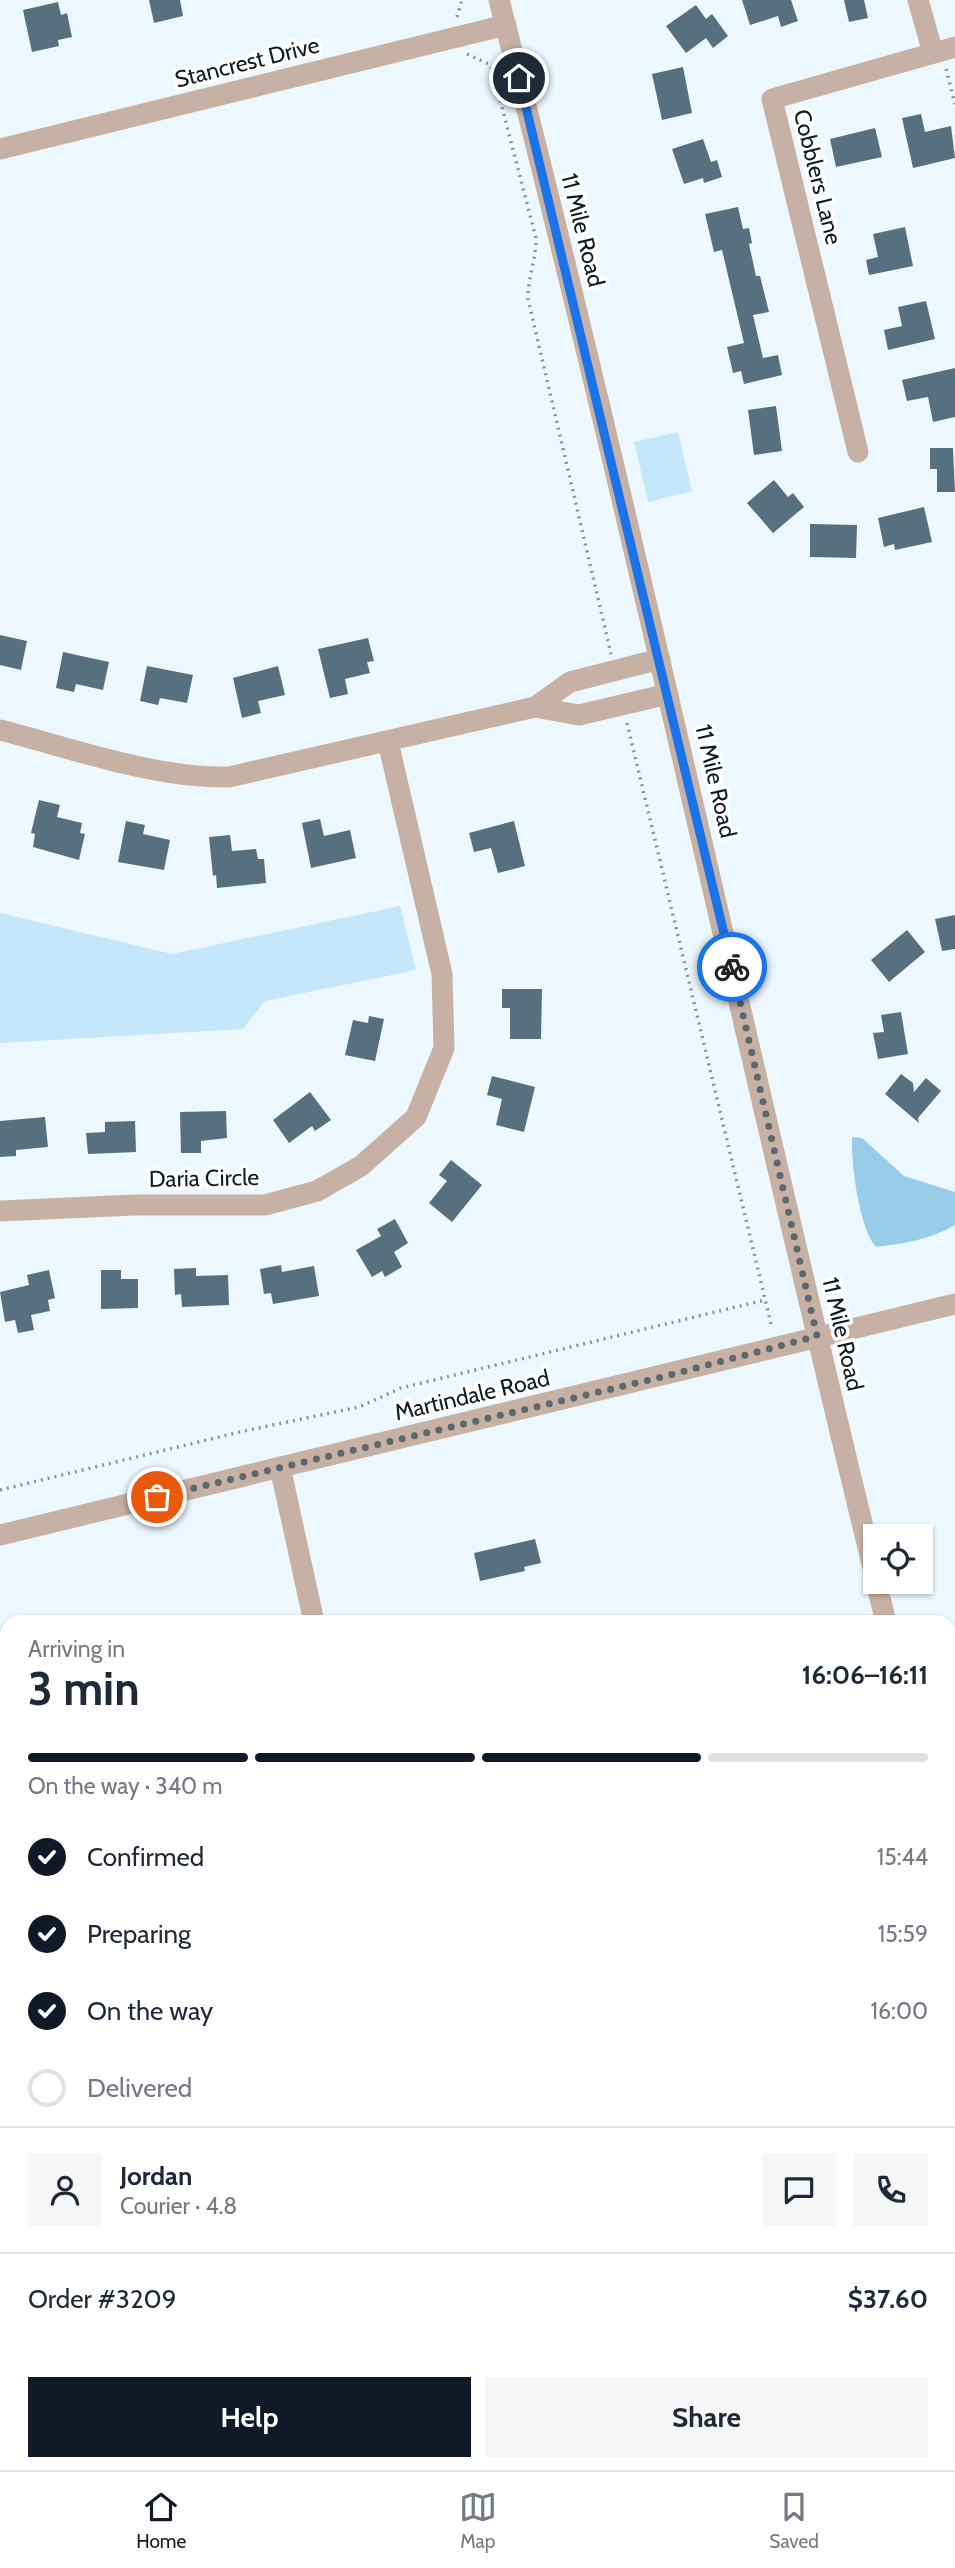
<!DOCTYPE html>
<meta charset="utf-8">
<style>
:root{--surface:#fff;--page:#f6f6f7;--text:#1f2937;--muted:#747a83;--line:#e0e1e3;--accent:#111827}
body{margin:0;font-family:Cabin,sans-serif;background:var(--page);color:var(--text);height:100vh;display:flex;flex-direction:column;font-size:26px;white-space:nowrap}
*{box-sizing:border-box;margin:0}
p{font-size:23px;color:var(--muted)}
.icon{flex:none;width:38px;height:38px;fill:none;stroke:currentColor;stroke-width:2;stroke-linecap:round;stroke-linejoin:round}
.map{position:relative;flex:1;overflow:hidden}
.details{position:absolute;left:0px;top:1615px;width:956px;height:856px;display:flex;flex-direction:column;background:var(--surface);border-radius:21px 21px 0 0;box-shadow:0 2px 5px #0004}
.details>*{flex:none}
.fabs{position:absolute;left:863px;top:1524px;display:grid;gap:14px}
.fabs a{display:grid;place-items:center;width:70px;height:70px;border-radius:0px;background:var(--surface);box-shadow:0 2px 5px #0004;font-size:35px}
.pin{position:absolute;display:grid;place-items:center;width:60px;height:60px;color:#fff;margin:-30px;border:4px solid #fff;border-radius:50%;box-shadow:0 2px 7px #0007}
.courier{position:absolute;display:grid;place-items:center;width:70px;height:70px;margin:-35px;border:5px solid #1a73e8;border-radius:50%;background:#fff;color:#222;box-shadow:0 2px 9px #0007}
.overview em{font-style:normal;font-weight:700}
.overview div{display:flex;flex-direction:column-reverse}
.overview{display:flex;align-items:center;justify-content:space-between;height:119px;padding:0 28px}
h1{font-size:46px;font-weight:700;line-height:52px}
.bar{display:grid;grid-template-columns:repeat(4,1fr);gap:10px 7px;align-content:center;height:84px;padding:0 28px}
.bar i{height:9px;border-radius:5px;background:var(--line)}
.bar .on{background:var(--accent)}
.bar p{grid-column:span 4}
.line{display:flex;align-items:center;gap:18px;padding:0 28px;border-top:2px solid var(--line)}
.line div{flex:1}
.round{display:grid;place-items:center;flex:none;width:74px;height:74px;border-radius:0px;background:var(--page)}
ol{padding:0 28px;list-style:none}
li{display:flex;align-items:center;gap:21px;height:77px}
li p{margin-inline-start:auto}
li .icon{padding:7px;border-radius:50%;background:var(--accent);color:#fff;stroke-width:4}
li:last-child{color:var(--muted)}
li i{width:38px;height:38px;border:4px solid var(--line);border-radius:50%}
.action{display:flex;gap:14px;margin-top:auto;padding:14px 28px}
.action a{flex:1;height:80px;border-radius:0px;background:var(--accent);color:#fff;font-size:28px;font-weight:700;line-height:80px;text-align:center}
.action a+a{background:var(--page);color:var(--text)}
.menu{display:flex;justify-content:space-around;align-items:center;height:98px;border-top:2px solid var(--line);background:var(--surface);font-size:19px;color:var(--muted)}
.menu a{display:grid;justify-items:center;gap:4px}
.menu .on{color:var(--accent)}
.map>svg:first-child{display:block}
.green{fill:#c4e7fb}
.water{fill:#98cce9}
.building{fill:#57707f}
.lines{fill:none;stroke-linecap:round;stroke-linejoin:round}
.path{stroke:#8a959b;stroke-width:3.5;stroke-dasharray:2 5;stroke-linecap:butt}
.minor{stroke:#c7b1a5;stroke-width:21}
.done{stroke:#5d686e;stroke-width:7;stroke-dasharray:0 12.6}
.route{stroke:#1a73e8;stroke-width:9}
.labels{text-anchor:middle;stroke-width:7;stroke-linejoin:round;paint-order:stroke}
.street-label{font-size:23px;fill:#101b21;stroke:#fff}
</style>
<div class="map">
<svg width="955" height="2470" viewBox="0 0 955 2470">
<rect width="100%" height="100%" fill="#ecf8fe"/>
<g class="green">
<path d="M678,432L692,491L648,502L634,442Z"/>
<path d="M400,906L416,970L265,1001L243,1029L0,1043V913L172,954Z"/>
</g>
<g class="water">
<path d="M852,1137L862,1138L904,1176L955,1192V1225C932,1239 902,1244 876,1247C859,1228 851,1163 852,1137Z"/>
<path d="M0,2411L7,2417V2464H64L68,2470H0Z"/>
</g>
<g class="building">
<path d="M149,0H180L183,16L154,23Z"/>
<path d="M742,0H791L798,21L781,27L778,16L750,25Z"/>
<path d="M844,0H864L868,18L849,22Z"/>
<path d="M58,2L61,15L67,13L72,37L58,40L59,46L32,52L23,10Z"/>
<path d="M696,5L706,19L712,14L728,36L713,48L706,38L686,53L666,26Z"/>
<path d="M683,67L692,113L662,120L652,74Z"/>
<path d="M921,114L925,132L951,126L955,158L913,168L902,118Z"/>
<path d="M875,128L882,157L836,167L830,139Z"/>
<path d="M703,139L711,162L717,160L722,177L704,183L703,178L684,184L672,149Z"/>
<path d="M738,207L743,229L749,228L752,243L749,244L756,276H760L769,312L753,315L763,358L778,355L782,375L744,384L741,371L733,373L727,347L744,343L722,250L714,252L705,214Z"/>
<path d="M905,227L913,266L869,275L866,260L878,257L873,234Z"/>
<path d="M926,301L935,339L888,350L884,330L902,326L898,307Z"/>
<path d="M955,368V417L933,422L928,397L907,401L902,380Z"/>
<path d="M776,406L782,451L754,455L748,410Z"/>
<path d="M930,448H953L955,492H937V469H930Z"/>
<path d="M774,480L788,497L793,493L804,507L773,533L747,503Z"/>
<path d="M924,507L932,542L895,550L894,544L884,547L878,518Z"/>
<path d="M810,524L857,525L856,558L810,557Z"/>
<path d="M0,635L27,641L21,670L0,665Z"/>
<path d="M368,638L374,661L367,662L370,673L345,679L348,694L330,698L318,649Z"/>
<path d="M63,652L109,662L103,690L76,684L74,692L56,688Z"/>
<path d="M147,666L193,675L187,703L160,698L158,705L140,701Z"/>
<path d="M278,666L285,695L258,701L261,713L242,718L233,678Z"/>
<path d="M39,800L60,805L57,817L82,823L80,833L85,834L79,860L33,847L35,834L31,833Z"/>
<path d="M320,819L324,836L350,830L356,858L311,868L302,823Z"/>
<path d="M126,821L145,825L143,834L170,840L164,870L118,862Z"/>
<path d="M514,821L525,866L498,873L491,848L474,852L469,833Z"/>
<path d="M230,835L232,851L256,849L258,859H264L266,883L217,888L216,875L213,876L209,837Z"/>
<path d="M955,915V949L942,951L935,919Z"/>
<path d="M907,930L925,952L889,982L871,960Z"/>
<path d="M502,989H542L541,1039H510V1008H502Z"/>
<path d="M901,1012L908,1054L878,1059L873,1033L884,1032L881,1015Z"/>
<path d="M369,1016L384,1019L375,1061L345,1055L353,1020L368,1023Z"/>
<path d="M901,1074L913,1083L914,1092L926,1078L941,1091L918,1118L919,1123L885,1094Z"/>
<path d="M492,1076L535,1087L524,1132L496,1125L502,1099L487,1095Z"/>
<path d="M310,1092L331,1120L315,1131L312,1126L289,1143L273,1120Z"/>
<path d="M226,1111L227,1138L201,1141V1153H181L180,1112Z"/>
<path d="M45,1117L48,1147L16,1150V1156L0,1157V1121Z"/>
<path d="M135,1121L136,1152L88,1154L86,1133L105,1132V1122Z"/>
<path d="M451,1160L482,1185L452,1222L429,1203L447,1181L439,1175Z"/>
<path d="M395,1219L408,1243L394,1252L402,1267L385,1277L382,1271L372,1277L356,1250L381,1236L377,1229Z"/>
<path d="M281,1265L282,1272L314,1266L319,1296L273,1304L271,1293L264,1294L260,1269Z"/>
<path d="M196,1268V1276L228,1275L229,1305L182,1307L181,1294L175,1295L174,1269Z"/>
<path d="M49,1270L55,1298L48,1300L50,1311L31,1315L34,1330L18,1333L15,1320L5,1322L0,1292L29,1285L27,1275Z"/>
<path d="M101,1270H121V1279H138V1308L101,1309Z"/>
<path d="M535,1539L541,1563L524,1567L525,1571L480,1581L474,1553Z"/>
</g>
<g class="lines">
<g class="path">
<path d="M457,17L462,0"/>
<path d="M467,54L491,65L536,238C536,260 528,277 528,299L611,654"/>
<path d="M946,69L955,104"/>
<path d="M627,723L772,1328"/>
<path d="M0,1490L244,1431L359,1407L401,1388L765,1300"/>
<path d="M0,2271L7,2274"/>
<path d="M412,2464L426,2470"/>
<path d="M370,2470L373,2464"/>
</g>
<g class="minor">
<path d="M499,0C634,523 746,1051 875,1576"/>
<path d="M918,0L933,53"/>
<path d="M0,149L506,25"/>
<path d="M858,452L772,99L955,47"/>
<path d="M535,707L579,715L668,694"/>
<path d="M0,730C70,748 157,779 229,777L535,707L570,682L660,659"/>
<path d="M0,1211L135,1205H265L317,1191L361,1166L416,1117L444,1048L442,974L388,742"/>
<path d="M280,1467L314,1622"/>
<path d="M0,1535L955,1304"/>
<path d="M876,1582L886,1622"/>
<path d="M948,1762L955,1760"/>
<path d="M948,1793L955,1792"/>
<path d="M948,1881L955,1909"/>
<path d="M0,1977L7,2010"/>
</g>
</g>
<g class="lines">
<path class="done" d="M157,1497L670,1375L817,1336L732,967"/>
<path class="route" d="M519,78L732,967"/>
</g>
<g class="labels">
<g class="street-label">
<text transform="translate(247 62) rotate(-14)" y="8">Stancrest Drive</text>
<text transform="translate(818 177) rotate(76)" y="8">Cobblers Lane</text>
<text transform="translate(583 230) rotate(76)" y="8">11 Mile Road</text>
<text transform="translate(716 781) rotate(77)" y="8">11 Mile Road</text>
<text transform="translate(204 1178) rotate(-1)" y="8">Daria Circle</text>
<text transform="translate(843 1334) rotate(77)" y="8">11 Mile Road</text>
<text transform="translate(472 1395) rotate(-13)" y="8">Martindale Road</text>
</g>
</g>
</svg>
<div class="fabs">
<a><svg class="icon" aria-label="locate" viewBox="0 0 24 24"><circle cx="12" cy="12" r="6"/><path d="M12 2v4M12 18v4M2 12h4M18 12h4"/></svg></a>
</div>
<div class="pin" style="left:157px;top:1497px;background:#ea580c"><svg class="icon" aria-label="bag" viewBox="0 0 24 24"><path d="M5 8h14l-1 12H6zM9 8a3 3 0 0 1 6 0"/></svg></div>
<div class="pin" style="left:519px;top:78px;background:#1f2937"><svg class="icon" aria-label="home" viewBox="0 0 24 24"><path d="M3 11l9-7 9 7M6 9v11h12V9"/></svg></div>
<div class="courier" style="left:732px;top:967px"><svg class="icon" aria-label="bike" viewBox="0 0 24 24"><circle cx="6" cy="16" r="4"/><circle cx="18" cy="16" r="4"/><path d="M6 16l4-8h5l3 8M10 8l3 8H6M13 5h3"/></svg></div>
<section class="details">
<div class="overview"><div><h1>3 min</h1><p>Arriving in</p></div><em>16:06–16:11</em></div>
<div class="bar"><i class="on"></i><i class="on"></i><i class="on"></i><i></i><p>On the way · 340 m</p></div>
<ol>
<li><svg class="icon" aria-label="check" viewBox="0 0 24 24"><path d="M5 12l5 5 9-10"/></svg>Confirmed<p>15:44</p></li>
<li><svg class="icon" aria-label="check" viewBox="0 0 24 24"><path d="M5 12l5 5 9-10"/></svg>Preparing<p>15:59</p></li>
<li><svg class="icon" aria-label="check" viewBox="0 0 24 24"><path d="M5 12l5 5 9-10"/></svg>On the way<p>16:00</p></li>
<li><i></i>Delivered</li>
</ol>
<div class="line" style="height:126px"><a class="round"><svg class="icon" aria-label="person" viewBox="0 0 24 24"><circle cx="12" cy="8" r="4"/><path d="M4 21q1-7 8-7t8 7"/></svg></a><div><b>Jordan</b><p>Courier · 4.8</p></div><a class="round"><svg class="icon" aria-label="chat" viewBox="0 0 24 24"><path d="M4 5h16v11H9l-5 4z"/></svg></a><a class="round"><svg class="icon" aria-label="phone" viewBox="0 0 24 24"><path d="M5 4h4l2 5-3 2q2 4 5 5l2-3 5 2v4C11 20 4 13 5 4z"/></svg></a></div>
<div class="line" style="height:91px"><div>Order #3209</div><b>$37.60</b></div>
<div class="action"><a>Help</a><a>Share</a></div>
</section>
</div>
<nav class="menu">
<a class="on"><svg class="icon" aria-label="home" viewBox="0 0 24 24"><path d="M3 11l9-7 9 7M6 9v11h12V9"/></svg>Home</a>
<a><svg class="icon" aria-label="map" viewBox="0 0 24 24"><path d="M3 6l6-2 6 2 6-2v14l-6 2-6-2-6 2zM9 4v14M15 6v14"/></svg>Map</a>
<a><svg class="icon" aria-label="saved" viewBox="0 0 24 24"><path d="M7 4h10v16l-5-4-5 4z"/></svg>Saved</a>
</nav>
